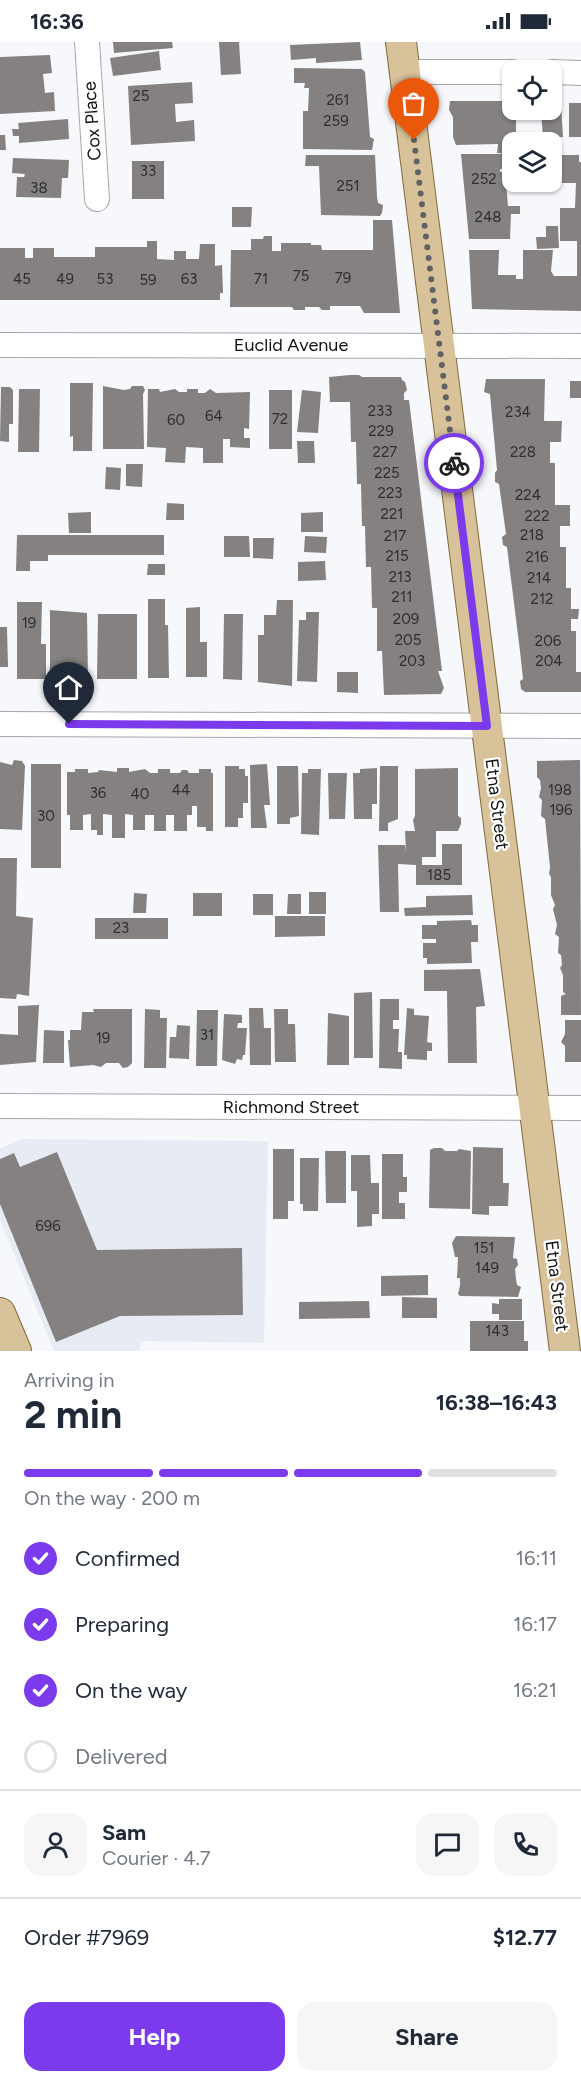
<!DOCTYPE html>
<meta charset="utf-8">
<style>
:root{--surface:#fff;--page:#f6f6f7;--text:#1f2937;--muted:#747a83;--line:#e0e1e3;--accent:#7c3aed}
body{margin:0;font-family:Figtree,sans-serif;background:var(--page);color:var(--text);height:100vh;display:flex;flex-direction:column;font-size:22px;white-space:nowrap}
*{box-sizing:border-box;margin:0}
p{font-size:20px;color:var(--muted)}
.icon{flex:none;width:33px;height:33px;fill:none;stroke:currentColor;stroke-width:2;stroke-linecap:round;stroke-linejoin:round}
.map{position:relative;height:1309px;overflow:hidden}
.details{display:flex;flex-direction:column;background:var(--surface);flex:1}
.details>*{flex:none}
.fabs{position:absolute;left:502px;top:18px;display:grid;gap:12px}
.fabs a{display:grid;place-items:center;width:60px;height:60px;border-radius:12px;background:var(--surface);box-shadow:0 2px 4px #0004;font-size:30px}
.pin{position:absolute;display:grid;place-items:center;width:51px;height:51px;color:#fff;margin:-62px -26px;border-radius:50% 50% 50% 0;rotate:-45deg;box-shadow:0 0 6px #0007}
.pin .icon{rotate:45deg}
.courier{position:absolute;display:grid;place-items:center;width:60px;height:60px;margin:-30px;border:4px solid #7c3aed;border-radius:50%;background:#fff;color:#222;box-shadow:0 2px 8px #0007}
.overview em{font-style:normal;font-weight:700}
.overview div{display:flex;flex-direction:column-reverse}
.overview{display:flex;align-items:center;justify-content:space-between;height:102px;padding:0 24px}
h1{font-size:39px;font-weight:700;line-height:45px}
.bar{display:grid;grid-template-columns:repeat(4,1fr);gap:9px 6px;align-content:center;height:72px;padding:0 24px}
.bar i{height:8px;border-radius:4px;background:var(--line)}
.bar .on{background:var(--accent)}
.bar p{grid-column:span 4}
.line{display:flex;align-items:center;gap:15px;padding:0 24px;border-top:2px solid var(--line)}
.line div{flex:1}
.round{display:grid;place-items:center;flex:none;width:63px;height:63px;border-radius:18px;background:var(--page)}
ol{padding:0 24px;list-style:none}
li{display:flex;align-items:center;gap:18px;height:66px}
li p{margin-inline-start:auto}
li .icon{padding:6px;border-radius:50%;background:var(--accent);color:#fff;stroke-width:4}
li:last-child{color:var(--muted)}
li i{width:33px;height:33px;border:3px solid var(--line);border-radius:50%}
.primary-button{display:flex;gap:12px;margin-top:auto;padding:12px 24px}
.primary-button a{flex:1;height:69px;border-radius:18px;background:var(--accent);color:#fff;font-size:24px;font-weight:700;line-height:69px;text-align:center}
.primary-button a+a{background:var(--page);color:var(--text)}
.status{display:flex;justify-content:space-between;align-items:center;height:42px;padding:0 30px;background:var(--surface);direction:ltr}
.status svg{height:16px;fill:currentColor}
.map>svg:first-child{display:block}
.built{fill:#e7ecf4}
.building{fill:#848180}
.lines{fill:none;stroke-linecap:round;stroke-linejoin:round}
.minor-casing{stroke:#a6a7aa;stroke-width:26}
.major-casing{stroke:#826a3e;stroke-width:32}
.minor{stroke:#fff;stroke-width:24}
.major{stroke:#d8c299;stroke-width:30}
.done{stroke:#626264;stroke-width:6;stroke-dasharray:0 10.8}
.route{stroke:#7c3aed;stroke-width:8}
.labels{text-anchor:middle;stroke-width:4.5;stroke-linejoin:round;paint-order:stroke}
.number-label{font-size:15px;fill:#2e2e2e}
.street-label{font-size:18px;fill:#121213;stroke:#fff}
</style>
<div class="status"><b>16:36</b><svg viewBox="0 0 49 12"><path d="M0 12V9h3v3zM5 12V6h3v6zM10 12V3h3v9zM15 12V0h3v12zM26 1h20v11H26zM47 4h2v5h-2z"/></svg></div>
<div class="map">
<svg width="581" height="1309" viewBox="0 0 581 1309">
<rect width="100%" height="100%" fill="#f6f8fb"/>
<path class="built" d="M21,1097L268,1099L264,1301L141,1299L140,1309H54L0,1178V1107Z"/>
<g class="building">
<path d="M113,0H172L173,6L114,11Z"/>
<path d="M219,0H239L241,32L221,33Z"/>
<path d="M360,0L362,18L316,21V16L291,18L290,3Z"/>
<path d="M159,9L161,28L113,34L110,16Z"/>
<path d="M50,13L52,31L43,32L45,51L54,50L55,69L0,72V15Z"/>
<path d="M294,26L362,27L365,30L370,95L374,97L372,108L303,107V69H308L309,46H304L305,41H294Z"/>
<path d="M192,40L193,61L175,62L176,80L194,78L195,99L131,103L128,44Z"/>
<path d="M450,59H513V68H516V100H513L510,122H503V127H500V130H505L508,164H520V172H511L510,197H469L461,112H507L497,111L498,102L456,103L453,95V75L449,68Z"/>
<path d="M552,61H561L563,95L543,96L541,68H552Z"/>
<rect x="569" y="61" width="12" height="34"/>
<path d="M68,77L69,97L19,101V94H13L12,87H19L18,81Z"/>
<path d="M0,93H5L6,108H0Z"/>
<path d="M306,113H375L377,155L378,161L383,163L382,171L380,174L321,173L319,124H305Z"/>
<path d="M561,113H579V120H581V269L472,267L469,208H499L498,233H516V237H523V208H553L551,229L554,234H577V199H560V166H575L576,141H561Z"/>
<path d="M13,116L69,118L68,136H62L61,156L16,155L17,135H24L25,132L12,131Z"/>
<rect x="132" y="119" width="32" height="38"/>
<path d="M232,165H252L251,185H232Z"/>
<path d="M373,178H392L400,271H364L360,264H330V268H322L319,265H305V268H294L292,265H230L231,208H251V197H263L264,194H272V209H281V201H311V203H321L322,208H373Z"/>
<path d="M546,184H558L559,206L537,207L536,195H546Z"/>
<path d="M147,199H157V217L174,218V209H186V217H199L200,202H215V224L222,223L223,251H220V258H0V206H25V216H33V206H54V215H95V205H147Z"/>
<path d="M350,333H359L362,335H401L402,338L405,340L407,348L404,351V358H409L442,629H438L444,646L441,652L384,653L382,609H377V566H372L371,525H366L365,484H362L361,442H357L356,400H351L350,360H330L329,335Z"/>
<path d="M486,337H545L544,379H562L561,400H550V421H555V463H570V484H560V505H566V546H571V567H579L578,577H571V589H576V630H581V650H525L521,647L520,639L523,637L520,609L507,505L503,503L502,495L506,492L499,442L495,440V431L497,428L490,352L484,350Z"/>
<rect x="570" y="339" width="11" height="17"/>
<path d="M70,341H93L92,409H73V394L70,395Z"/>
<path d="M103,344L124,348L130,347L132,344H143L145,348L143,352L144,407H103Z"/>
<path d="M1,345H10L13,348V382H9V400L0,399Z"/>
<path d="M19,347H40L39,410H18Z"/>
<path d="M148,347H159L160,350L175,347L179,350H187V347H198V351H205L210,347L216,351L250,350L249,387L244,386V396H250V406L230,405V397H223V421H203V406L186,405L185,421L165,420L166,406L147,405Z"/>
<rect x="269" y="348" width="23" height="59"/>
<path d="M302,348L321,350L318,391L297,390Z"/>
<path d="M297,399H314L315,421H298Z"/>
<path d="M126,422H143L142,445L126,444Z"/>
<path d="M106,425L121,426L120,448L105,447Z"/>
<path d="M167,461L184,462V478H166Z"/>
<path d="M91,470V491H69L68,471Z"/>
<path d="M323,470V490H301V471Z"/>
<path d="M17,493H164V513H48V519H30V529H16Z"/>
<path d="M224,494H249L250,515H224Z"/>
<path d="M305,494L327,495L326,511L304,510Z"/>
<path d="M253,496H274L273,517L253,516Z"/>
<path d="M325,519L326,538L298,539V520Z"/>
<path d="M148,522H165V533H147Z"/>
<path d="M148,557H165V583H168L169,636H148Z"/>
<path d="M277,558H293L292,644L258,640V593H264V573H276Z"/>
<path d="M17,560H42L41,602H46V637H17Z"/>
<path d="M200,565V600H207V635H186V566Z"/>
<path d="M50,568L87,571L88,638H50Z"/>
<path d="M306,570H319L317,640L297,639L299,578H306Z"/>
<path d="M98,572H137V637H97Z"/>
<path d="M224,572H243L242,638L223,637Z"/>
<path d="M0,585H7L8,625H0Z"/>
<path d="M337,630H358V651L337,650Z"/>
<path d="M14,718L22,719L25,724L22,788L0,787V720L12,723Z"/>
<path d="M580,718L581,973H561V954L566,952L563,950V933L560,926L562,923L561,913L558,911L559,895L555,892L557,883L553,867L555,863L551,853V835L549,832L550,825L545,777L541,774L542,758L539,755L541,746L540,738L537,735V719Z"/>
<rect x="31" y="722" width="30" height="104"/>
<path d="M267,722L270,763H264L267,786H251L250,723Z"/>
<path d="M225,724H239V727H245V734H248V761H243V776H238V785H225Z"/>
<path d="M277,724H298L299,774L290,776V782H277Z"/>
<path d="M380,724H398V777L388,781V789H379Z"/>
<path d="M117,726H129V730L145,727L150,731H158V727H170V731H180L182,728H187L189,731H199V727H211V731H213V789H206V785H197V764H192V773H187V789H174V773H166V789H154V773H145V788H133V773L125,772V796H112V773L103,772V793H97V788H91V772L83,773V788H70V773H67V730H75V727H88V731L98,730L99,728L117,730Z"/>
<path d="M377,726V762H372V777H354L353,731H360V727Z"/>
<path d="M458,726V774L461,776V782L458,789H436V815H422V823H442V802H462V843H416V823L398,822L399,870H380L378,803H405L406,810L405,789H415L413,778L415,774V727Z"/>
<path d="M308,727H321L319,793L301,792L302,731H308Z"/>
<path d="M328,731H347L345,777H329Z"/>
<path d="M0,816H17L16,874L33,876L29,954L17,952L16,957L0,956Z"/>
<rect x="309" y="850" width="17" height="22"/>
<path d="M134,851L147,852L146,871H133Z"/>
<rect x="193" y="851" width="29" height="23"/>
<rect x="253" y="852" width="20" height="21"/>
<path d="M288,852H301V872H287Z"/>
<path d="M472,853L473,873L405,874L404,866L426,865V854Z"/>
<path d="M275,874H325V894L275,895Z"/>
<rect x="95" y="876" width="73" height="21"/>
<path d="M471,878L472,883H478V900H471L472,921L427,922V916H423V901H436V897H422V883H437V879Z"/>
<path d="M480,927L485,964L476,965L477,1021H448L447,949H424V928Z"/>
<path d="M372,950L373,1016H354V951Z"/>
<path d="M380,957H399V978H393V987H399L398,1010H402V1027L379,1026Z"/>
<path d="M39,963L36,1020L0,1023V992L18,993V964Z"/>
<path d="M249,966H263L264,986H271V1023H250Z"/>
<path d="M407,966L414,967V973L429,974L427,1000L432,1001V1009H427V1018L407,1017V1013H404Z"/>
<path d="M93,967H132V1021L128,1025L123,1026L119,1021H106L101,1025L93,1023L70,1025L68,998H70V988H81L82,970H94Z"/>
<path d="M145,967L160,968V976H167L166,1026H144Z"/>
<path d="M274,967H288V982H295L296,1020H275Z"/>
<path d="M197,968H218L217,1024H196Z"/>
<path d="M328,971L349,974V1023H327Z"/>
<path d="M224,972L242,973V981H238L237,986H247L245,1013H243L242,1018L237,1017L235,1022L222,1018Z"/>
<path d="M565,978H581V1020H565V1004L561,1000L565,992Z"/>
<path d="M177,983L190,984L189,1017L169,1016L170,995H176Z"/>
<path d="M44,988L64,989V1021H43Z"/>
<path d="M473,1105L503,1106V1141H509L508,1164H489V1173L472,1172Z"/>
<path d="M434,1106H442L445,1109H457L459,1107L471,1109L470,1167L429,1166L430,1108Z"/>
<path d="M273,1107H294V1159H288V1177H273Z"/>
<path d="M325,1109H346V1161H326Z"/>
<path d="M57,1110L97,1208L242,1206L243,1273L120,1274L56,1300L0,1162V1117L14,1111L20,1125Z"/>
<path d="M382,1112H403V1135H407V1150H399V1161H405V1177H382Z"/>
<path d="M351,1113H370L371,1141H379V1172H372V1184L357,1185V1149H351Z"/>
<path d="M300,1116H319L318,1169H303V1162H300Z"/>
<path d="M456,1194L515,1195L513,1216L517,1217L518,1223L515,1227L516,1237L517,1243L521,1245L518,1255L460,1254L458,1252L460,1244V1236H457L458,1215H455L452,1201Z"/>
<path d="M428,1233V1253L381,1254V1234Z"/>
<path d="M402,1255L437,1256V1276H402Z"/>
<path d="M499,1257H522V1278H499V1272H492V1261L499,1262Z"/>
<path d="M369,1259L370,1276L299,1277V1260Z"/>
<path d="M470,1279H524V1299H528V1309H470Z"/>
</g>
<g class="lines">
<defs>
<g id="minor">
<path d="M87,0L97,157"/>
<path d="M405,30H513"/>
<path d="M552,30L581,31"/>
<path d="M0,303L581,304"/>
<path d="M0,682L581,684"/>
<path d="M0,1064L581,1066"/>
</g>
<g id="major">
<path d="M401,0L565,1309"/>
<path d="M0,1271L16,1309"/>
</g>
</defs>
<use href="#minor" class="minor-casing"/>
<use href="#major" class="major-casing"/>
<use href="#minor" class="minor"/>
<use href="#major" class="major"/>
</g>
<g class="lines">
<path class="done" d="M414,98L454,421"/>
<path class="route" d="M69,682L487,684L454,421"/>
</g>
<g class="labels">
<g class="number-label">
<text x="141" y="59">25</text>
<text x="338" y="63">261</text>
<text x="336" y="84">259</text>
<text x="148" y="134">33</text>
<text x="484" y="142">252</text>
<text x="348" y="149">251</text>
<text x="39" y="151">38</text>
<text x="488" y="180">248</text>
<text x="301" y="239">75</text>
<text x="343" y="241">79</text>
<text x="22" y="242">45</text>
<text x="65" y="242">49</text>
<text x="105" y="242">53</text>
<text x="189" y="242">63</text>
<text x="261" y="242">71</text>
<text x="148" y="243">59</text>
<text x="380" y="374">233</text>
<text x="518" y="375">234</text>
<text x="214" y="379">64</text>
<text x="280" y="382">72</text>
<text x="176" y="383">60</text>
<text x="381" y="394">229</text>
<text x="385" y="415">227</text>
<text x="523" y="415">228</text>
<text x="387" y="436">225</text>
<text x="390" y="456">223</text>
<text x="528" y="458">224</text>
<text x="392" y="477">221</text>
<text x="537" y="479">222</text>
<text x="532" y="498">218</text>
<text x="395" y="499">217</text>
<text x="397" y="519">215</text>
<text x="537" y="520">216</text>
<text x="400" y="540">213</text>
<text x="539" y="541">214</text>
<text x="402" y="560">211</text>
<text x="542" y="562">212</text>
<text x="406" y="582">209</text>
<text x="29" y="586">19</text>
<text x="408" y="603">205</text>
<text x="548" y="604">206</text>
<text x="412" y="624">203</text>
<text x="549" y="624">204</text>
<text x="181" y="753">44</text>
<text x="560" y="753">198</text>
<text x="98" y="756">36</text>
<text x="140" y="757">40</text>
<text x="561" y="773">196</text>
<text x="46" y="779">30</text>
<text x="439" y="838">185</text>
<text x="121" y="891">23</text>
<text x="207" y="998">31</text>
<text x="103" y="1001">19</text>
<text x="48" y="1189">696</text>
<text x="484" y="1211">151</text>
<text x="487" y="1231">149</text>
<text x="497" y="1294">143</text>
</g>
<g class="street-label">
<text transform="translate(92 79) rotate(-94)" y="6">Cox Place</text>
<text x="291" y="309">Euclid Avenue</text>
<text transform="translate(497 762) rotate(83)" y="6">Etna Street</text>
<text x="291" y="1071">Richmond Street</text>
<text transform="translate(557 1244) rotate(83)" y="6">Etna Street</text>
</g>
</g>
</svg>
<div class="fabs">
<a><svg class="icon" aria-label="locate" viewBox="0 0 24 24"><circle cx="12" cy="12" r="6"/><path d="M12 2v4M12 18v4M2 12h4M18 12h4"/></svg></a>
<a><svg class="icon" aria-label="layers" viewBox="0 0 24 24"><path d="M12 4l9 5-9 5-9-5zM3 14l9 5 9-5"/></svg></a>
</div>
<div class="pin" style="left:414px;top:98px;background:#ea580c"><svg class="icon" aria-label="bag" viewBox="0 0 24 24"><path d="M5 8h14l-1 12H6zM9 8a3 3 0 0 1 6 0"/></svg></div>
<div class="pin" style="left:69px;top:682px;background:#1f2937"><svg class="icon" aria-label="home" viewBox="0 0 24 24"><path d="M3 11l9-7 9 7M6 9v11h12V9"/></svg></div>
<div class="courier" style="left:454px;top:421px"><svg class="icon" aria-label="bike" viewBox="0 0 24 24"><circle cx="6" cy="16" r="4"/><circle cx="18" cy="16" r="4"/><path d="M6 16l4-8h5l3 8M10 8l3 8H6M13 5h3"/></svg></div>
</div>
<section class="details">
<div class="overview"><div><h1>2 min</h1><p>Arriving in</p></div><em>16:38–16:43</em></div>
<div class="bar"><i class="on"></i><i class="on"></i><i class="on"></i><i></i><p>On the way · 200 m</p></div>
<ol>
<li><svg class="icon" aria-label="check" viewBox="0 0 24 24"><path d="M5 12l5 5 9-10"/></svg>Confirmed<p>16:11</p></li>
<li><svg class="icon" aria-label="check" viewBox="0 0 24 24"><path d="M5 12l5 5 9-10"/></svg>Preparing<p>16:17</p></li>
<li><svg class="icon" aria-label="check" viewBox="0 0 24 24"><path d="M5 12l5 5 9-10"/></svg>On the way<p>16:21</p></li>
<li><i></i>Delivered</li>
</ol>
<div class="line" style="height:108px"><a class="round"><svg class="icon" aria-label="person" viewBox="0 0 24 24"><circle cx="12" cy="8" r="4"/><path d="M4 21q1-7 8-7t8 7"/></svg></a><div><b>Sam</b><p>Courier · 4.7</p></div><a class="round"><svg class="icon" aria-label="chat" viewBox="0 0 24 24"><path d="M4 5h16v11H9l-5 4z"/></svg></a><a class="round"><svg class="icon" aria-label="phone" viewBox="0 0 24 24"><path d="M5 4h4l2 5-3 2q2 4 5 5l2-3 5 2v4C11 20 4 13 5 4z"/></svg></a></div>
<div class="line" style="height:78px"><div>Order #7969</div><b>$12.77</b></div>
<div class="primary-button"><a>Help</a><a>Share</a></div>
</section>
